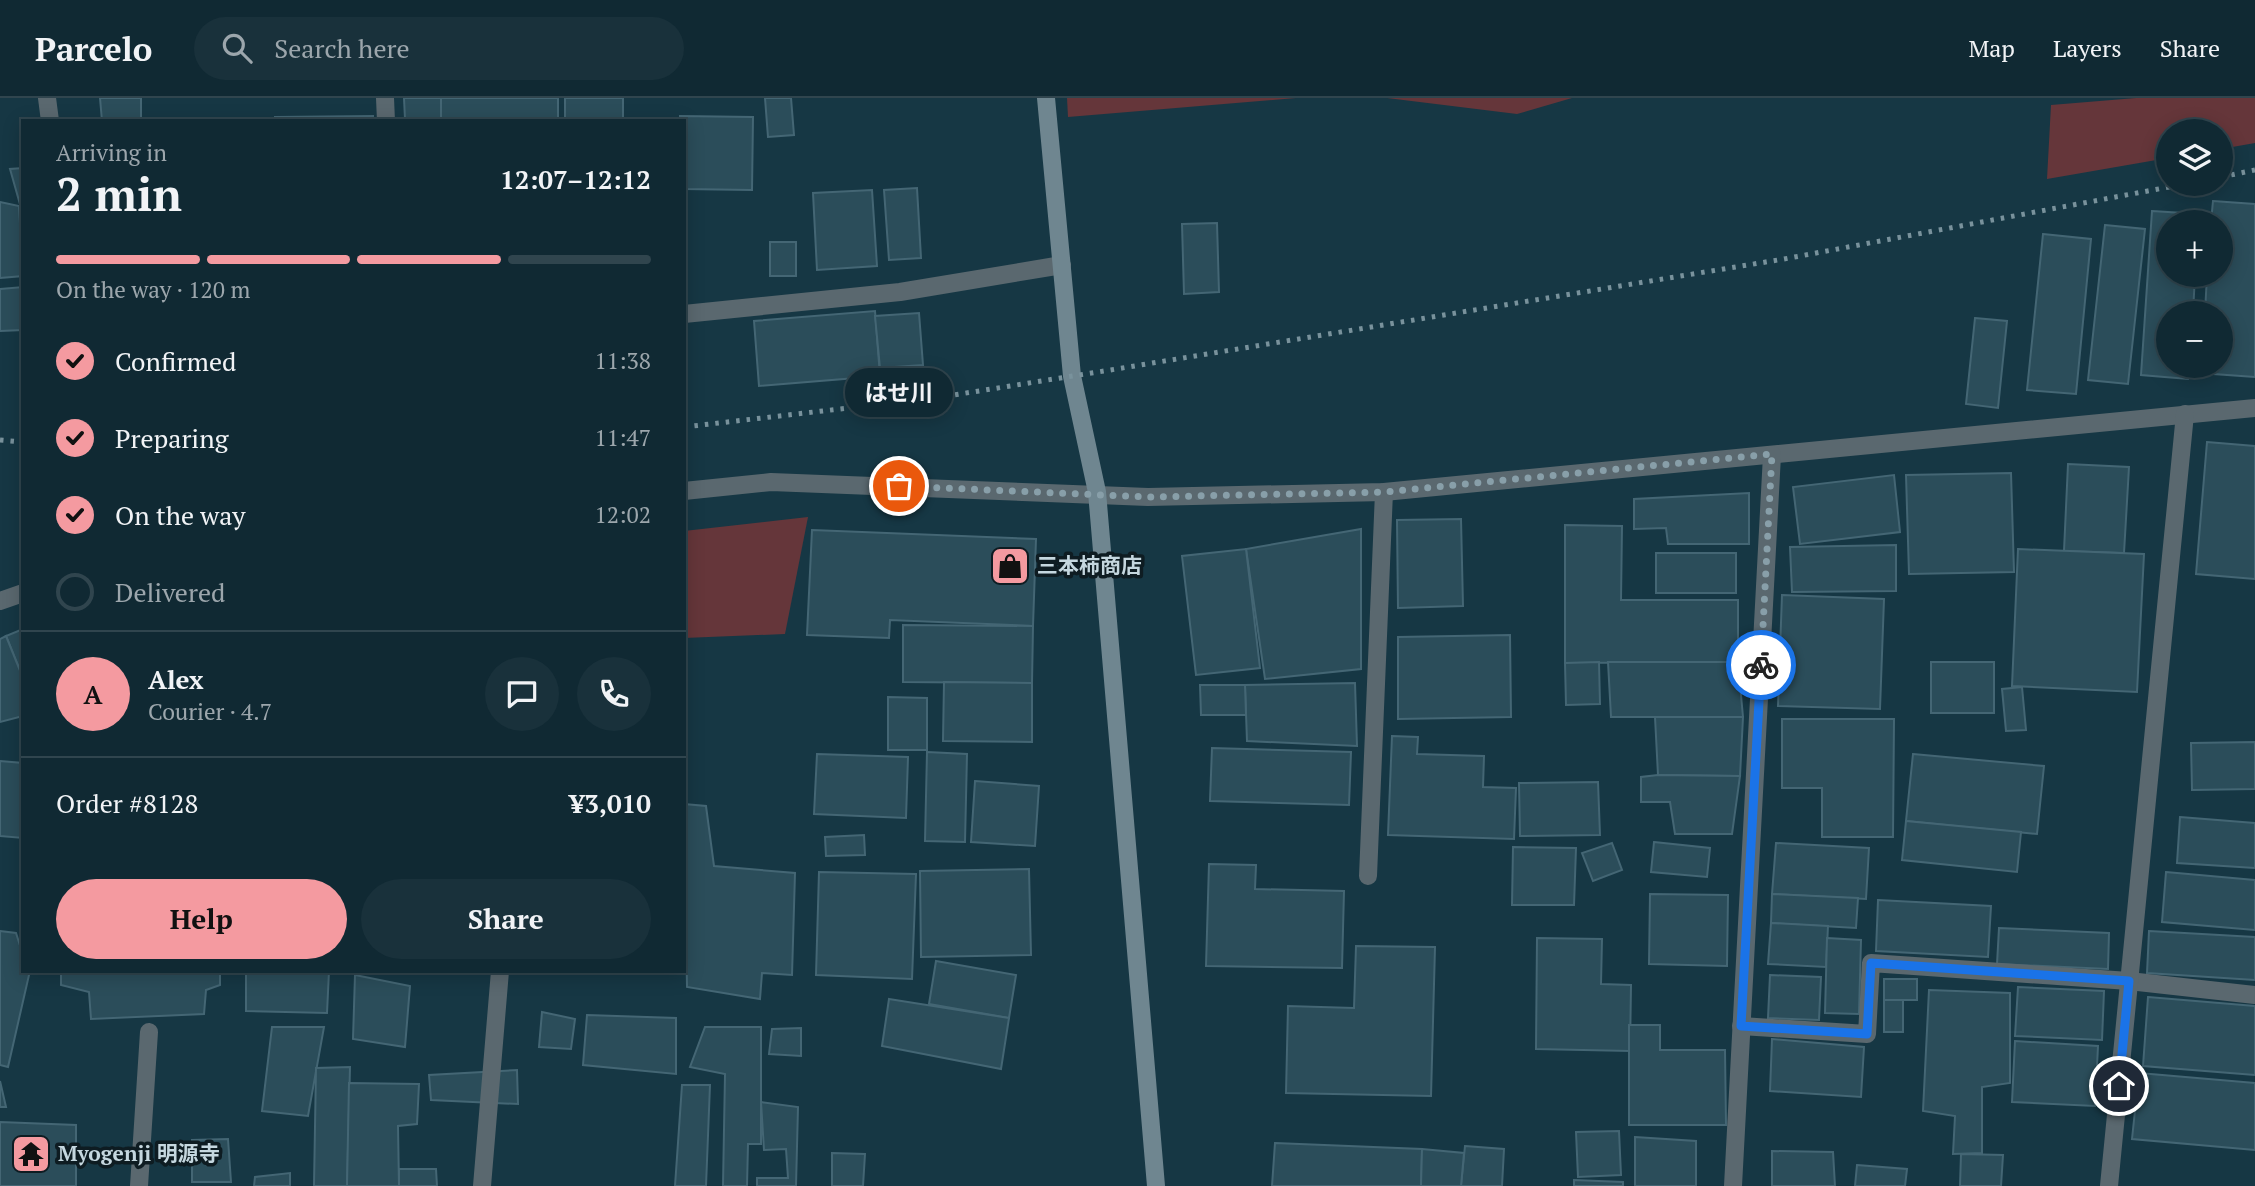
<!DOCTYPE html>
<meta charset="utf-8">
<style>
:root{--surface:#102933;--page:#19313b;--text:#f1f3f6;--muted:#9ca6ac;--line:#30454e;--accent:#f49aa0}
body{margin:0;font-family:"PT Serif","Noto Sans JP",serif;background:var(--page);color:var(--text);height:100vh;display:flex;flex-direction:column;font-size:26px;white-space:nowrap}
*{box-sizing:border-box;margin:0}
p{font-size:23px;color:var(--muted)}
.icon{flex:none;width:38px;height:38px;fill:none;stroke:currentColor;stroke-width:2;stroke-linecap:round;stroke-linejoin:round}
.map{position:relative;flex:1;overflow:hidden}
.drawer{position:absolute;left:21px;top:21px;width:665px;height:854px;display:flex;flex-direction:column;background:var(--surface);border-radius:0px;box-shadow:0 4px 18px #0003,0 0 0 2px var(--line)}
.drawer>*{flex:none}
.fabs{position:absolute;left:2156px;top:21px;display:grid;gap:14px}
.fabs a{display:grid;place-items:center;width:77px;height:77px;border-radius:50%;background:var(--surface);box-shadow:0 4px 18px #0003,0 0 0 2px var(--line);font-size:35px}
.pin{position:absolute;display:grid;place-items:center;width:60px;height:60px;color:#fff;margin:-30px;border:4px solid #fff;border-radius:50%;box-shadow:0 2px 7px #0007}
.courier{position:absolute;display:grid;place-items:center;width:70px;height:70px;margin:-35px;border:5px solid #1a73e8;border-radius:50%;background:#fff;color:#222;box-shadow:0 2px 9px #0007}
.bubble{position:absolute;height:49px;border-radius:24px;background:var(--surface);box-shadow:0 4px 18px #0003,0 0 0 2px var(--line);font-size:23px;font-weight:700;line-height:49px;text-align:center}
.head em{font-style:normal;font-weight:700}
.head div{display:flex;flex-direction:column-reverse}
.head{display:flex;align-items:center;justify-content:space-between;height:119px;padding:0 35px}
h1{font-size:46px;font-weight:700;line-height:52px}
.bar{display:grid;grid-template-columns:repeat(4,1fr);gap:10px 7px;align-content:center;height:84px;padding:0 35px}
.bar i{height:9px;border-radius:5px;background:var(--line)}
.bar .current{background:var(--accent)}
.bar p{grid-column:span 4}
.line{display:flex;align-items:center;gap:18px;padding:0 35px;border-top:2px solid var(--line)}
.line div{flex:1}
.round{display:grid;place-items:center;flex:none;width:74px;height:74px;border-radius:37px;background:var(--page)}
ol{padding:0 35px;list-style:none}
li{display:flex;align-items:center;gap:21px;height:77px}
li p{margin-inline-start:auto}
li .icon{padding:7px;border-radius:50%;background:var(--accent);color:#111;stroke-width:4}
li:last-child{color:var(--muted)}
li i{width:38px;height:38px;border:4px solid var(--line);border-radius:50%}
.cta{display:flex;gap:14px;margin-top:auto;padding:14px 35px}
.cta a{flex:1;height:80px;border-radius:42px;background:var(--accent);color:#111;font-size:28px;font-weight:700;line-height:80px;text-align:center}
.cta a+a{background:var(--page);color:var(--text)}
header{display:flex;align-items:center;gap:42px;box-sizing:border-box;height:98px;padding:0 35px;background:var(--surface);border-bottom:2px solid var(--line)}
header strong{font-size:33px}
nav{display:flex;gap:38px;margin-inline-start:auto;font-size:24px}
.search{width:490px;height:63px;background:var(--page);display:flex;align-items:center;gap:18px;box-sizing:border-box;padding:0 24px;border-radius:38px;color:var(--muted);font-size:26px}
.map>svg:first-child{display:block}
.green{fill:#65363a}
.building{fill:#2b4d5a;stroke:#446674;stroke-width:2}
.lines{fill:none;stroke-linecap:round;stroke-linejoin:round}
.lane{stroke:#5a686f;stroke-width:18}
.street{stroke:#5a686f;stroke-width:18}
.secondary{stroke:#6f8690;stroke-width:18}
.rail{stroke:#79929c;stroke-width:5;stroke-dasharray:3.5 7;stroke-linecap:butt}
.done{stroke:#889fa9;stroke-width:7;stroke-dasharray:0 12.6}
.route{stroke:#1a73e8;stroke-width:9}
.labels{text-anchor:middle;stroke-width:7;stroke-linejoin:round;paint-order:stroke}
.poi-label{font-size:21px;font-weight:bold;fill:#c5d7df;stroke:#0e1c22;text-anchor:start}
</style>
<header>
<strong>Parcelo</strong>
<div class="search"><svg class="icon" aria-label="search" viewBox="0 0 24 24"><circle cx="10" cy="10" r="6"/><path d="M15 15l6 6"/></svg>Search here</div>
<nav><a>Map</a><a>Layers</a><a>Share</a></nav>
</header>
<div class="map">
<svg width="2255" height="1088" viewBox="0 0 2255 1088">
<rect width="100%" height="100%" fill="#163744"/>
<g class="green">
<path d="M1067,0H1296L1068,19Z"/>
<path d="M1387,0H1572L1517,16Z"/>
<path d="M2136,0H2255V45L2221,51V33H2168V60L2047,81L2051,7Z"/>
<path d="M808,419L785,536L684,540V433Z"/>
</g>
<g class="building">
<path d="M100,0H141V23H102Z"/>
<path d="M404,0H442V20L405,21Z"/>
<rect x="441" y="0" width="117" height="23"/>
<rect x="565" y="0" width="58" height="23"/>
<path d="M765,0H791L794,37L768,39Z"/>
<path d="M373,18V23H275V19Z"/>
<path d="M680,18L753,19L752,92L684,91V23H680Z"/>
<path d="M23,70V117L10,71Z"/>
<path d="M917,90L921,160L889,162L884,92Z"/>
<path d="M872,92L877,168L817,172L813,95Z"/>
<path d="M2213,103L2255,106V279L2200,275L2201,268H2221V215H2205L2207,177H2221V124H2211Z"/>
<path d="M0,104L19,108L23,178L0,180Z"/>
<path d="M2152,113L2199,116L2198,124H2168V177H2195L2193,215H2168V268H2189L2188,281L2141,277Z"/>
<path d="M1217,125L1219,194L1184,196L1182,126Z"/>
<path d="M2105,127L2145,131L2128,286L2088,282Z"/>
<path d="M2043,136L2091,141L2076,296L2027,292Z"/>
<rect x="770" y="144" width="26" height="34"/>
<path d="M23,189V232L0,233V191Z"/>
<path d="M875,213L880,278L759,288L754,223Z"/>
<path d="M919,215L923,267L880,270L875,218Z"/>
<path d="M1975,220L2007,223L1998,310L1966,306Z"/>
<path d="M2207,344L2255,348V481L2196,476Z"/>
<path d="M2068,366L2129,369L2124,455L2064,453Z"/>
<path d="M2011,375L2014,474L1909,476L1906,377Z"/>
<path d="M1894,377L1900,434L1800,446L1793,389Z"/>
<path d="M1749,395V446H1668L1666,430L1634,431V401Z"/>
<path d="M1461,421L1463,508L1398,510L1397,422Z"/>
<path d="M1565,427L1622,428L1621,502H1738V564L1565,565Z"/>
<path d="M1361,431V571L1265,581L1246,451Z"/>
<path d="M812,432L1036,441L1033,528L890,522L889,540L807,537Z"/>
<path d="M1896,447V493L1792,494L1790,449Z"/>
<path d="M1246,451L1260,570L1196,577L1182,458Z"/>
<path d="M2018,451L2144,456L2137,594L2012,588Z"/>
<rect x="1656" y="455" width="80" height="40"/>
<path d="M1782,497L1884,501L1880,611L1778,608Z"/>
<path d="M903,527L1033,528L1032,585L903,584Z"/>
<path d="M23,531V580L6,538Z"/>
<path d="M1510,537L1511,619L1398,621V539Z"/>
<path d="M6,538L23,580V618L0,624V541Z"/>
<path d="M1599,564L1600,606L1566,607L1565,565Z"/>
<path d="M1608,564H1738L1743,619H1611Z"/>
<rect x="1931" y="564" width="63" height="51"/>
<path d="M944,584L1032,585V644L943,643Z"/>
<path d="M1355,585L1357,648L1247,643L1245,587Z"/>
<path d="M1200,587H1245L1246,617H1201Z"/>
<path d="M2022,589L2026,632L2006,633L2002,591Z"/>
<path d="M888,599L927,600V652H888Z"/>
<path d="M1655,619H1743L1740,678L1658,677Z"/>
<path d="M1782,621H1894L1893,739H1822V690H1782Z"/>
<path d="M1392,638L1418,639L1417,656L1484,658L1483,689L1516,690L1514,741L1388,737Z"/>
<path d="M2255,644V691L2192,692L2191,645Z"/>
<path d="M1212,650L1351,654L1349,707L1210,703Z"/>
<path d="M927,654L967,656L965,744L925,743Z"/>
<path d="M817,656L908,659L906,720L814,716Z"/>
<path d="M1913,656L2044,668L2037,736L1906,723Z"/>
<path d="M0,663L23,665V740L0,738Z"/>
<path d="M1658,677L1740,678L1732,736H1675L1670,704H1641V679Z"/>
<path d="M975,683L1039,688L1035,748L971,744Z"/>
<path d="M1598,684L1600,737L1520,738L1519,685Z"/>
<path d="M684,706L706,708L714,768L795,775L792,877L762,875L760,901L687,889Z"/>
<path d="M2180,719L2255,725V770L2177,765Z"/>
<path d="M1906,723L2021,734L2017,774L1902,762Z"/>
<path d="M864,737L865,757L826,758L825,739Z"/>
<path d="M1654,744L1710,750L1707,779L1651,774Z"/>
<path d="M1612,745L1622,772L1593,783L1582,755Z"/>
<path d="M1776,745L1869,750L1866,801L1772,796Z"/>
<path d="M1513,749L1576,750L1574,807H1512Z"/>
<path d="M1209,766L1256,767L1255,791L1344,793L1342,870L1206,868Z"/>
<path d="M1029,771L1031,857L921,859L920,773Z"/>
<path d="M819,774L916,776L912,881L816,877Z"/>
<path d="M2166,774L2255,782V832L2162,824Z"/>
<path d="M1650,796L1728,797L1727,868L1649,866Z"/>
<path d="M1772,796L1858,800L1856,830L1771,825Z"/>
<path d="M1878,802L1991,808L1988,859L1876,853Z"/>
<path d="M1771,825L1828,828L1826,869L1768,866Z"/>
<path d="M1999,830L2109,835L2108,871L1997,866Z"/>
<path d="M0,833L16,835L23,857V873H28L29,877L8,969L0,967Z"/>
<path d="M2149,833L2255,839V882L2147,875Z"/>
<path d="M1537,840L1602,841L1601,886L1631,887L1630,953L1536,951Z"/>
<path d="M1827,840L1861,842L1859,916L1825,915Z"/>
<path d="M1356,848L1435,849L1431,998L1286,995L1288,908L1354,910Z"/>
<path d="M936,863L1016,877L1009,920L929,906Z"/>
<path d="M61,873H220V887L206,892L204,916L91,921L89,894L61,887Z"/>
<path d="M246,873H329L327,915L246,913Z"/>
<path d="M355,877L410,888L405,949L353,941Z"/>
<path d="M1770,877L1821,879L1819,922L1768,920Z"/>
<rect x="1884" y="881" width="33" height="21"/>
<path d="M2018,889L2104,893L2102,942L2015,938Z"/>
<path d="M1929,892L2010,895V985L1982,989V1055L1953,1056L1955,1018L1923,1013Z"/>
<path d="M2148,899L2255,908V977L2143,968Z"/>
<path d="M889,901L1009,920L1001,971L882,948Z"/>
<rect x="1884" y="902" width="19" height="32"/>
<path d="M542,914L575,921L571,951L539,949Z"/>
<path d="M587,917L676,920V976L583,967Z"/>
<path d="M1629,927H1660V952H1725L1726,1027H1629Z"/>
<path d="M272,929H324L308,1018L262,1013Z"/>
<path d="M705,929H761V1046H748L747,1088H723L725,976L690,969Z"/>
<path d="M801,930V958L769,956L772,931Z"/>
<path d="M1772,941L1864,949L1861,999L1770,993Z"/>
<path d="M2015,943L2098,948L2095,1008L2012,1004Z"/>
<path d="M350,969L347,1088H314L316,970Z"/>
<path d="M517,972L518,1006L431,1002L429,977Z"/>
<path d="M2139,975L2255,985V1052L2132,1041Z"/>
<path d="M0,983L6,1009H0Z"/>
<path d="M349,985L419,986L417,1026L398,1028L399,1088H347Z"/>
<path d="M682,987H710L706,1088H675Z"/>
<path d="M761,1004L798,1009L796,1088H757V1080H788L786,1051L764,1052Z"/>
<path d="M0,1024L76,1027V1088H0Z"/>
<path d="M1619,1033L1621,1077L1578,1079L1576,1034Z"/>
<path d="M1635,1039L1696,1043V1088H1635Z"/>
<path d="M228,1041L231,1084H192V1042Z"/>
<path d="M1275,1045L1422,1051L1421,1088H1272Z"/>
<path d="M1465,1048L1504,1051L1502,1088H1461Z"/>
<path d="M1422,1051L1464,1055L1461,1088H1421Z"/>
<path d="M1772,1053L1833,1054L1835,1088H1772Z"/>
<path d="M832,1055L865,1056L863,1088H832Z"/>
<path d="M1961,1056L2003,1057L2001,1088H1960Z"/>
<path d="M1857,1067L1907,1071L1905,1088H1855Z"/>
<path d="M399,1071H436L437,1088H399Z"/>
<path d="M290,1075V1088H254L255,1079Z"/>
<path d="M1574,1082L1623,1084V1088H1574Z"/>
</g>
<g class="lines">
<g class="lane">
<path d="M1741,928L1867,936L1871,865L2129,883L2255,897"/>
<path d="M139,1088L149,934"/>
<path d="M482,1088L500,873"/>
</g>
<g class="street">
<path d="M47,0L50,23"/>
<path d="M385,0L386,23"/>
<path d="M684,216L900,194L1062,167"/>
<path d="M684,393L771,384L1148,399L1384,394L2255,310"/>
<path d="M0,503L23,495"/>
<path d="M1368,778L1384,394"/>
<path d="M1733,1088L1772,357"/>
<path d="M2109,1088L2185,316"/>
</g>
<path class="secondary" d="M1046,0L1072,278L1097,394L1156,1088"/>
<g class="rail">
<path d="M2221,79L2255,72"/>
<path d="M684,329L935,300L1104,273L1784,161L2185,86"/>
<path d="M0,342L23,344"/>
</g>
</g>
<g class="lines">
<path class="done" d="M899,388L1148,399L1384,394L1772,356L1761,567"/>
<path class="route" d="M1761,567L1741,928L1867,936L1871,865L2129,883L2119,988"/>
</g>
<defs>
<symbol id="shop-square" viewBox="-11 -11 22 22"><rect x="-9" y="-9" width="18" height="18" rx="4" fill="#f49aa0" stroke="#0e1c22"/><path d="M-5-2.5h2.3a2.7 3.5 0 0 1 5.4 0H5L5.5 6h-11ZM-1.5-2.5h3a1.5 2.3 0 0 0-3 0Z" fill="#111"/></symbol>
<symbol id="temple-square" viewBox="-11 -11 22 22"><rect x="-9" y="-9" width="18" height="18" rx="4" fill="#f49aa0" stroke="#0e1c22"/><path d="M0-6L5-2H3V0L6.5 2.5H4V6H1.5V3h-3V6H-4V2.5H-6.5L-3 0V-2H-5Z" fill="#111"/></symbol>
</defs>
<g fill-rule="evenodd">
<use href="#shop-square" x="988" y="446" width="44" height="44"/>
<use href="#temple-square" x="9" y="1034" width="44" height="44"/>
</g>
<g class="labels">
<g class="poi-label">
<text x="1037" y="475">三本柿商店</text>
<text x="58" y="1063">Myogenji 明源寺</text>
</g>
</g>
</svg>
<div class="fabs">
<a><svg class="icon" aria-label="layers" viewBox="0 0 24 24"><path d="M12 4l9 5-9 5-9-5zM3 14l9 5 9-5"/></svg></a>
<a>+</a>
<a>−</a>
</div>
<div class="pin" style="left:899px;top:388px;background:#ea580c"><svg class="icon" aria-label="bag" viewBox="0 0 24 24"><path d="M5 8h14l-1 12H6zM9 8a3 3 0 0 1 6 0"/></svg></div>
<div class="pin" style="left:2119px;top:988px;background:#1f2937"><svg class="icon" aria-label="home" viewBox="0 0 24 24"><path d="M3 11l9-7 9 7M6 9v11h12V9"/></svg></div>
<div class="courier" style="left:1761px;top:567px"><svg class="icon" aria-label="bike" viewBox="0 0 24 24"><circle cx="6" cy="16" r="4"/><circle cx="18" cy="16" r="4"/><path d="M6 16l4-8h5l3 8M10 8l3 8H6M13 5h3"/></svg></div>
<div class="bubble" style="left:845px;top:270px;width:108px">はせ川</div>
<section class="drawer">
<div class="head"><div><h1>2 min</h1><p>Arriving in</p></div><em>12:07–12:12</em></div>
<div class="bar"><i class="current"></i><i class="current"></i><i class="current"></i><i></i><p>On the way · 120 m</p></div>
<ol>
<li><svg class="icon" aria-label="check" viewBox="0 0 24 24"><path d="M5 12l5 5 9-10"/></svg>Confirmed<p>11:38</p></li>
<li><svg class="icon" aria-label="check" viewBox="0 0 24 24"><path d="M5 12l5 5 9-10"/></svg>Preparing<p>11:47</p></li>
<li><svg class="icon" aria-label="check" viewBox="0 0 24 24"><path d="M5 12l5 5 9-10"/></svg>On the way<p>12:02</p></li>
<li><i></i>Delivered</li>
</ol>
<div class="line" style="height:126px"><b class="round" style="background:var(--accent);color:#111">A</b><div><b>Alex</b><p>Courier · 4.7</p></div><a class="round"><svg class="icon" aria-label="chat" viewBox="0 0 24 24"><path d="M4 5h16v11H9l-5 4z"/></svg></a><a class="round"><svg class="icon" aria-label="phone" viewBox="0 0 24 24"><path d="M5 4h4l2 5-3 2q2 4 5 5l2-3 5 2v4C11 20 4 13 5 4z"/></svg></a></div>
<div class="line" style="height:91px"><div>Order #8128</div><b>¥3,010</b></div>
<div class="cta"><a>Help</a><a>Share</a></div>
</section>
</div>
